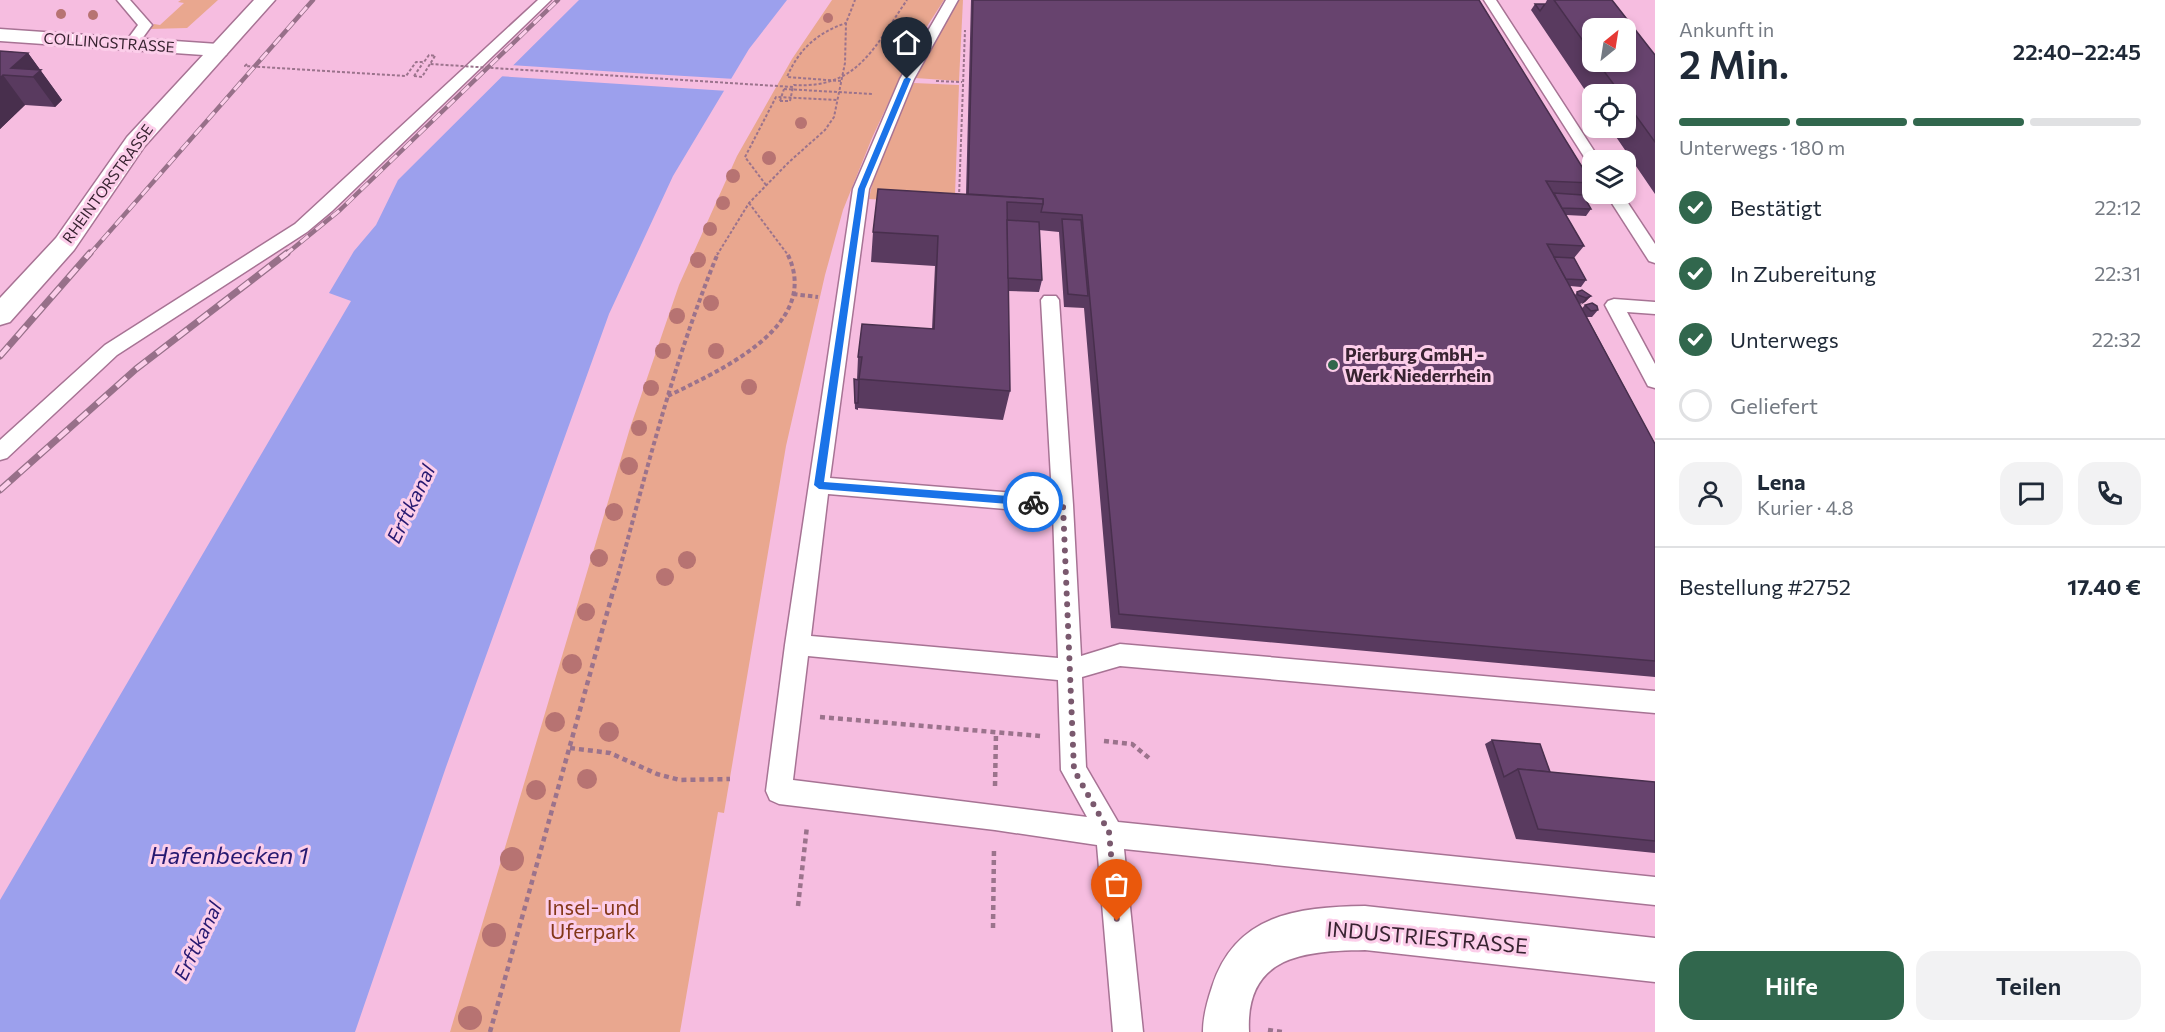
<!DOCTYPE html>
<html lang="de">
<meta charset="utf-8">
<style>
:root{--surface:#fff;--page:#f2f2f3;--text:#1f2937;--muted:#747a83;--line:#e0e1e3;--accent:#31674d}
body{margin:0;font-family:Commissioner,sans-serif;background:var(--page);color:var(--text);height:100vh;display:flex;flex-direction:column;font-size:22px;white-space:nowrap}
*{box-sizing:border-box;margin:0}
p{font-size:20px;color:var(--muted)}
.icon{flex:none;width:33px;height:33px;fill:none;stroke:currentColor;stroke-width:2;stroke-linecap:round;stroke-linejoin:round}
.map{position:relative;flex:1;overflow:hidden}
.sheet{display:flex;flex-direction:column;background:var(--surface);width:510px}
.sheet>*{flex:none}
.needle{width:39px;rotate:30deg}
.controls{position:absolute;left:1582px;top:18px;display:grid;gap:12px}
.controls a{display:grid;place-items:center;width:54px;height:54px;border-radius:12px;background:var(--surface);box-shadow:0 3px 9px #0003;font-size:30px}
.pin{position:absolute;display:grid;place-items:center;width:51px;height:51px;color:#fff;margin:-62px -26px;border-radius:50% 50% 50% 0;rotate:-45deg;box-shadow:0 0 6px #0007}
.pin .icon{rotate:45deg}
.courier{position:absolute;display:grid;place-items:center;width:60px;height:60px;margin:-30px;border:4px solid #1a73e8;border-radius:50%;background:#fff;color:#222;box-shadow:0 2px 8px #0007}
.headline em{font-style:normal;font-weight:600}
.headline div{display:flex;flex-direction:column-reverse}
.headline{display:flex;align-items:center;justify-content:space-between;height:102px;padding:0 24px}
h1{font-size:39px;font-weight:600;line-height:45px}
.bar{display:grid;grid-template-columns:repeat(4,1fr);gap:9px 6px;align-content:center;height:72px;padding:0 24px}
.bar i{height:8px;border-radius:4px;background:var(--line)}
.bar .current{background:var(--accent)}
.bar p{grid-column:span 4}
.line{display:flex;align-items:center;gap:15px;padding:0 24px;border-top:2px solid var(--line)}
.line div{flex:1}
.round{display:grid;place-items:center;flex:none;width:63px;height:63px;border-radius:18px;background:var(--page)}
ol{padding:0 24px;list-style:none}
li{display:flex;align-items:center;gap:18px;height:66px}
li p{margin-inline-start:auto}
li .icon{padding:6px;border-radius:50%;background:var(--accent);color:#fff;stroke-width:4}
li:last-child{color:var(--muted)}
li i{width:33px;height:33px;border:3px solid var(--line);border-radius:50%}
.button{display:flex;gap:12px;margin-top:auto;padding:12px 24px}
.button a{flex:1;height:69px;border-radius:18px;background:var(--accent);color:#fff;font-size:24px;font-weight:600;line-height:69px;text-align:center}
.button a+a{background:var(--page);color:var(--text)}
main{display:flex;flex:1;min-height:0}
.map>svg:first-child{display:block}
.green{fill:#e9a78f}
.water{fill:#9ca0ed}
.pier{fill:#f6bde0}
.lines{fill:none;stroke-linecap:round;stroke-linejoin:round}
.lane-casing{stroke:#a77394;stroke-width:3}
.street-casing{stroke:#a77394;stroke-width:3}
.secondary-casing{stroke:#a77394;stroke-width:3}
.path-far2{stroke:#9b738c;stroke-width:2;stroke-dasharray:3 2;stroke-linecap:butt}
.path-far1{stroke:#9b738c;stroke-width:4;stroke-dasharray:4.5 3;stroke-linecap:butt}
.path{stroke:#9b738c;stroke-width:4.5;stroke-dasharray:5 4;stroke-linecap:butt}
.lane{fill:#fff;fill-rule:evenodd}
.street{fill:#fff;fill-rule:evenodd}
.secondary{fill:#fff;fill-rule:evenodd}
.rail-far1-casing{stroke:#977089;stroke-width:4.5}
.rail-casing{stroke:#977089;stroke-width:7}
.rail-far1{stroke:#fcceea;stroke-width:3;stroke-dasharray:10;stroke-linecap:butt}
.rail{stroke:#fcceea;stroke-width:4.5;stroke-dasharray:13;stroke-linecap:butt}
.path-bridge{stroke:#9b738c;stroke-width:2;stroke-dasharray:3 2;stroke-linecap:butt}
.tree{fill:#b77372}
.wall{fill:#593a5f;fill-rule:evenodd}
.shaded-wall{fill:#482f4d}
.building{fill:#67436e;stroke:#482f4d;stroke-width:1.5}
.route{fill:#1a73e8}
.done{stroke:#7a596e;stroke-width:6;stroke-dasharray:0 10.8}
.poi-dot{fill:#31674d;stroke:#fcceea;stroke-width:2}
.labels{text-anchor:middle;stroke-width:6;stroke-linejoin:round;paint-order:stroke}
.far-street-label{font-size:15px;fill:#382331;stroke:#fcceea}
.poi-label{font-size:18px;font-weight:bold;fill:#382331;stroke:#fcceea;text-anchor:start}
.water-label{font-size:20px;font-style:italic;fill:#271971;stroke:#fcceea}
.near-park-label{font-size:21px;fill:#833718;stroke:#fcceea}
.near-street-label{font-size:21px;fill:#382331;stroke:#fcceea}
.near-water-label{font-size:24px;font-style:italic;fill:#271971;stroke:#fcceea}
</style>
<main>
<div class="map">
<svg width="1655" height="1032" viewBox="0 0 1655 1032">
<rect width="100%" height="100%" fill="#f6bde0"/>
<g class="green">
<path d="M181,0H218L187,28L149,29L154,24L160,25L184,3L178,2Z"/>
<path d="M832,0H944L926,28L900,78L872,138L843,210L825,275L786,446L724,813L718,812L680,1032H450L630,428L679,285L737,156L792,59Z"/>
<path d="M959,0H963L959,81L915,78Z"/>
<path d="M914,83L959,85L955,195L905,201L869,199C876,159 896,119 914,83Z"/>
</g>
<path class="water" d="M579,0H787L749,49L673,176L609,314L446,767L355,1032H0V900L351,301L329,293L354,251L376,225L398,180Z"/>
<path class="pier" d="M510,65L634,73L735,79L728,91L498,76Z"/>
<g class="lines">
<defs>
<g id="lane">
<path d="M117,0H130L152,25L136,47H126L124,44L138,25Z"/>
<path d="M538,0H551L332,211L307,232L117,355L7,458L0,460V440L105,345L295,224Z"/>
<path d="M946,0H958L914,79L869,189L830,478L1052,496L1041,300L1044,296H1056L1059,300L1073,505L1081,656L1120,644L1655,691V713L1120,666L1082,677L1086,767L1118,822L1655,877V905L1124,849L1143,1032H1113L1097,845L995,830L779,804L770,800L766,791L785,645L853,189L900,79ZM828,494L1053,513L1058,658L811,636ZM808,656L1058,680L1061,770L1087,817L793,780Z"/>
<path d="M1484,0H1496L1600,160H1593V165L1588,163Z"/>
<path d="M1606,194H1622L1655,244V263L1649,261Z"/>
<path d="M1614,299L1655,302V314L1627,312L1655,364V388L1648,386L1605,305L1608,301Z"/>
</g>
<g id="street">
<path d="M0,29L218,44L226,45L229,50L226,55L218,56L0,41Z"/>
<path d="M1365,906L1655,938V982L1365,950C1305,951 1245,955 1249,1032H1203C1203,1016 1207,1002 1212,987C1235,914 1298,907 1365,906Z"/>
</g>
<path id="secondary" d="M254,0H275L144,147L74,250L10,322L0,325V298L56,238L127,137Z"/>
</defs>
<use href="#lane" class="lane-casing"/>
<use href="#street" class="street-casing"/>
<use href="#secondary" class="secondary-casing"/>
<g class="path-far2">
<path d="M247,64L245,66L406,76L416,62H424L429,55L435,56"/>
<path d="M414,76L422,77L430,64"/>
<path d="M414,76L423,63"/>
<path d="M841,81L787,77C799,49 817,33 846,23"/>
<path d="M936,81L962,82"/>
<path d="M784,89L873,94"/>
<path d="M780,101H790"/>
<path d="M766,185L745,157L776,97L838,100"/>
<path d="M959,197L965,30"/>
<path d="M749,203L788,255"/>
<path d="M717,255L749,203L789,162L825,130L834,117L845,63L846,23L855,0"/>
</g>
<g class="path-far1">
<path d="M793,294L818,297"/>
<path d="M668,396C718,371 824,326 787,253"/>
<path d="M614,590C645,477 673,362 718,253"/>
</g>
<g class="path">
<path d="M820,717L1040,736"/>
<path d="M1104,741L1132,744L1149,758"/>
<path d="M570,748L610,753L657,774L680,780L730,779"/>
<path d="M995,786L996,733"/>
<path d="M798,906L807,826"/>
<path d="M993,928L994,848"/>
<path d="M1268,1030L1282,1032"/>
<path d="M490,1032L614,588"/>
</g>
<use href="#lane" class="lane"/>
<use href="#street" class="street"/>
<use href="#secondary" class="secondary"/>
<defs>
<g id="rail-far1">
<path d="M89,255L313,0"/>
<path d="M285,255L340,210L558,0"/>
</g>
<g id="rail">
<path d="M0,356L90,253"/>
<path d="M0,490L136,369L287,253"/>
</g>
</defs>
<use href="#rail-far1" class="rail-far1-casing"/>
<use href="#rail" class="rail-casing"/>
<use href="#rail-far1" class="rail-far1"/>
<use href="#rail" class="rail"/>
<g class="path-bridge">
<path d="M435,56L430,64L793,87L794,85C858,89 875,46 907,0"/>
<path d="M780,101L784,89"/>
<path d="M790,101L793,87"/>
</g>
</g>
<g class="tree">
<circle cx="61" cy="14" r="5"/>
<circle cx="93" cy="15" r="5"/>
<circle cx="828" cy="18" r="5"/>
<circle cx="801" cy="123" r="6"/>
<circle cx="769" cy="158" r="7"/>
<circle cx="733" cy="176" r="7"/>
<circle cx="723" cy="203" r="7"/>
<circle cx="710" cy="229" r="7"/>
<circle cx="698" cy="260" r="8"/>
<circle cx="711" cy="303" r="8"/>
<circle cx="677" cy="316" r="8"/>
<circle cx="663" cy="351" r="8"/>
<circle cx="716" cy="351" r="8"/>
<circle cx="749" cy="387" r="8"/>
<circle cx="651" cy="388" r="8"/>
<circle cx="639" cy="428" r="8"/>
<circle cx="629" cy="466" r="9"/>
<circle cx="614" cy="512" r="9"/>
<circle cx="599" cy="558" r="9"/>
<circle cx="687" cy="560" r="9"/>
<circle cx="665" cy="577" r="9"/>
<circle cx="586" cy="612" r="9"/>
<circle cx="572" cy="664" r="10"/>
<circle cx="555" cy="722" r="10"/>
<circle cx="609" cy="732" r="10"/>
<circle cx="587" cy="779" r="10"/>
<circle cx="536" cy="790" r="10"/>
<circle cx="512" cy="859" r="12"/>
<circle cx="494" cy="935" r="12"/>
<circle cx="470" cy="1018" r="12"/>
</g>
<g class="wall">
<path d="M971,0H1479L1592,183L1583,195L1591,209L1586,216L1566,215L1584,246L1574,258L1586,280L1581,287L1570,286L1575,295L1577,292L1591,296L1585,302L1580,304L1582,308L1585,305L1598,310L1592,317H1587L1655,444V677L1111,628L1084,308L1064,307L1059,232L1039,230L1042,280L1039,292L1008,291L1010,391L1003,420L858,408V410L855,409L854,379L857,380L858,357L932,329L935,266L871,262L873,232L966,194Z"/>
<path d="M1547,0H1612L1655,55V194L1610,128H1626V94H1593V102L1531,10L1535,4H1545ZM1593,28L1626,62H1593Z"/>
<path d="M0,51L28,53L62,100L55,107L25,105L0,129Z"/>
<path d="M1492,740L1550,772L1655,782V853L1516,839L1485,744Z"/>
</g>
<g class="shaded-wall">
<path d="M28,53L62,100L55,107L33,77L11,68Z"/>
<path d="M3,75L25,105L0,129V78Z"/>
<path d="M1591,296L1585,302L1581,305L1586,298Z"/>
</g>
<g class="building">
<path d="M973,0H1479L1592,183L1546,181L1584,246L1547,244L1655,444V661L1119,614L1082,215L1041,212L1043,204V199L968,194Z"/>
<path d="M1554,0H1612L1655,55V142L1626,102V94H1621L1597,62H1626V28H1593V55Z"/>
<path d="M1535,4H1545L1540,11Z"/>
<path d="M0,51L28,53L11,68L41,70L33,77L3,75L0,78Z"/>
<path d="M878,189L1043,199V204L1007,202L1010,391L859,379L862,357H858L862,324L934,329L938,236L873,232Z"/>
<path d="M1554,193L1583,195L1591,209L1562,208Z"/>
<path d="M1062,219L1081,220L1088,296L1068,294Z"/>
<path d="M1007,220L1039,222L1042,280L1008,278Z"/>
<path d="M1554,257L1574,258L1586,280L1566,279Z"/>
<path d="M1582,290L1591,296L1586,298L1578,295L1577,292Z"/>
<path d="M1592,303L1597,306L1598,310L1591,311L1585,305Z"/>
<path d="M854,379L859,380L858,403H855Z"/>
<path d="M1492,740L1540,744L1550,772L1518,769L1504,777Z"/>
<path d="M1518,769L1655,782V841L1538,829Z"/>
</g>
<path class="route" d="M907,77L911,79L865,189L824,482L1033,498L1038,502L1033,506L819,489L814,485L858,189L904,79Z"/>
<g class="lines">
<path class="done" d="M1033,502L1063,505L1074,770L1109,832L1117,921"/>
</g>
<circle class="poi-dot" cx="1333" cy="365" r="6"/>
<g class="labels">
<g class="far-street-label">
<text transform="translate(109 43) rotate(4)" y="5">COLLINGSTRASSE</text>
<text transform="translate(108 184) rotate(-54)" y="5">RHEINTORSTRASSE</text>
</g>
<g class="poi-label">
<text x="1345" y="361">Pierburg GmbH -<tspan x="1345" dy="21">Werk Niederrhein</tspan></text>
</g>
<g class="water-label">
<text transform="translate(411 504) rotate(-64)" y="7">Erftkanal</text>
<text transform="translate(198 941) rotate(-64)" y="7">Erftkanal</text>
</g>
<g class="near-park-label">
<text x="593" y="915">Insel- und<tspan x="593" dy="24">Uferpark</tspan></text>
</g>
<g class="near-street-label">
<text transform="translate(1427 938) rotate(5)" y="7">INDUSTRIESTRASSE</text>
</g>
<g class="near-water-label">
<text x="229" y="864">Hafenbecken 1</text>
</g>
</g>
</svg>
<div class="controls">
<a><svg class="needle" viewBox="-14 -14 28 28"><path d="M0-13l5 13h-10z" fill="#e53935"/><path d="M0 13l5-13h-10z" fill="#747a83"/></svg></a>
<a><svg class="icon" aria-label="locate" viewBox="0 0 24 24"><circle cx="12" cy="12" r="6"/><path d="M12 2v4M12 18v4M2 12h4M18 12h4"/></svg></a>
<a><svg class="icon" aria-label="layers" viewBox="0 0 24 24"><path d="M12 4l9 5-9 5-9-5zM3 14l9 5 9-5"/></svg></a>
</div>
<div class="pin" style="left:1117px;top:921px;background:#ea580c"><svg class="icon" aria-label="bag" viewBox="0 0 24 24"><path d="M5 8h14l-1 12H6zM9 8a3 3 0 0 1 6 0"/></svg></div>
<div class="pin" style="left:907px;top:79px;background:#1f2937"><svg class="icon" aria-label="home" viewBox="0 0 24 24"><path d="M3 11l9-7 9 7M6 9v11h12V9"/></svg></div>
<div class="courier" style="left:1033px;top:502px"><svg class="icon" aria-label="bike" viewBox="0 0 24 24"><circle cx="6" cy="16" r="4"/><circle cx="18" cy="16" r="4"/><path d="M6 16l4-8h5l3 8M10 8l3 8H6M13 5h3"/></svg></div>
</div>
<section class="sheet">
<div class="headline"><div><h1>2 Min.</h1><p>Ankunft in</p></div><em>22:40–22:45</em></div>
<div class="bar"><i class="current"></i><i class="current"></i><i class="current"></i><i></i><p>Unterwegs · 180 m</p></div>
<ol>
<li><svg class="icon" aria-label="check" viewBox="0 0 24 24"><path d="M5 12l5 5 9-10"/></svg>Bestätigt<p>22:12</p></li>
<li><svg class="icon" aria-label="check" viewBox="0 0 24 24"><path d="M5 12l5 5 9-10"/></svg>In Zubereitung<p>22:31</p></li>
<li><svg class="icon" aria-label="check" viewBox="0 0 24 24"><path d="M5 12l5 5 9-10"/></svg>Unterwegs<p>22:32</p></li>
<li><i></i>Geliefert</li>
</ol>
<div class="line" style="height:108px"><a class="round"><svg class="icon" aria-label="person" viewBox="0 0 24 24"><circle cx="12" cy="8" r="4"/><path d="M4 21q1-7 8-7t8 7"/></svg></a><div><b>Lena</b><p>Kurier · 4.8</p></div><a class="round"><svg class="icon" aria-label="chat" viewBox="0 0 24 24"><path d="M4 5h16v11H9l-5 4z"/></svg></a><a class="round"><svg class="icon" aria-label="phone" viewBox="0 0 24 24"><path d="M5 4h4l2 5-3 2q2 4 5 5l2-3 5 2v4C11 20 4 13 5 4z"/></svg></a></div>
<div class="line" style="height:78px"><div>Bestellung #2752</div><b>17.40 €</b></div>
<div class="button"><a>Hilfe</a><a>Teilen</a></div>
</section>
</main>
